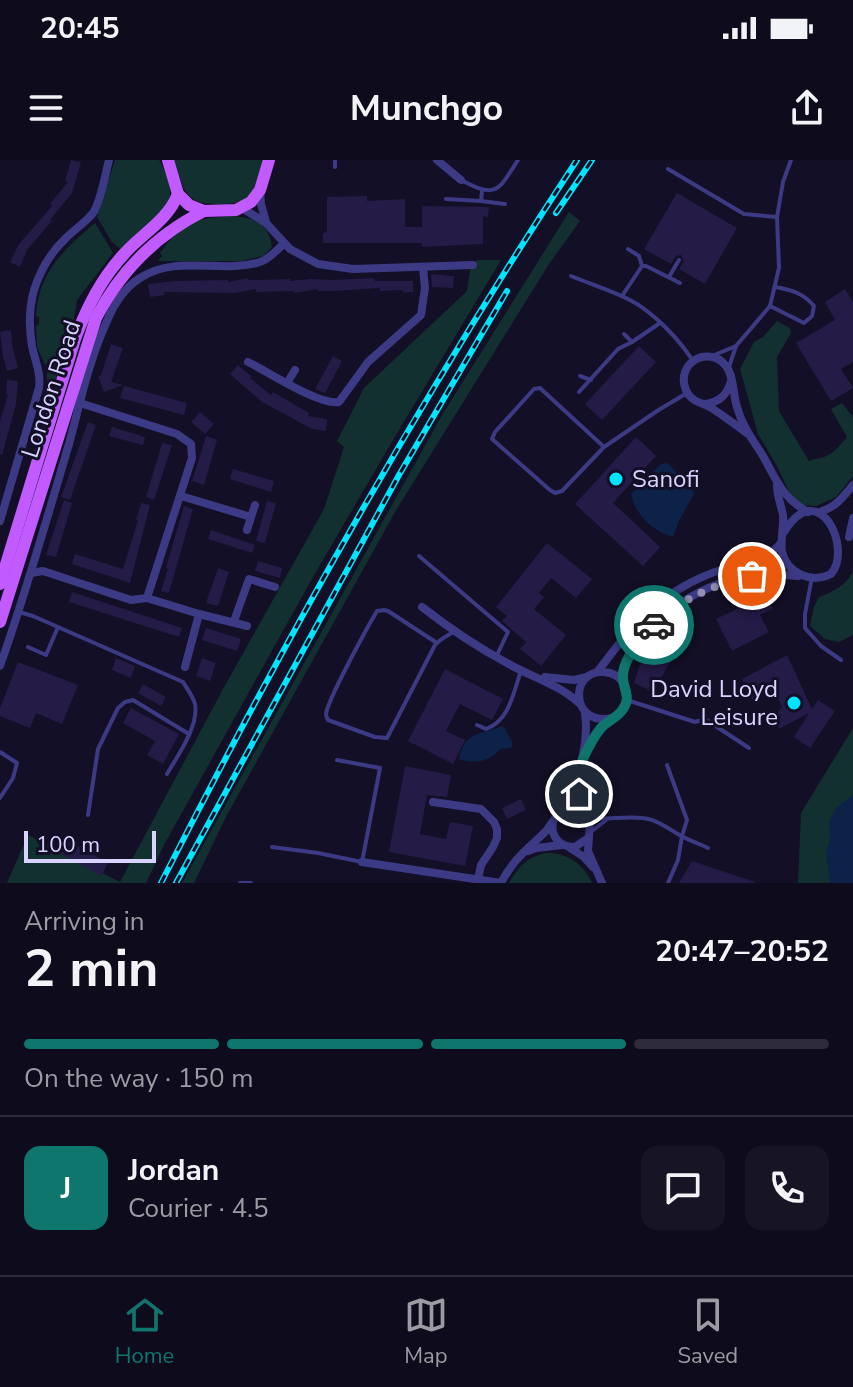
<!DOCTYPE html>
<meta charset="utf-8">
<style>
:root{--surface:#0e0b1c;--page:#171425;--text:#f1f3f6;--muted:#9b9ba3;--line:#2e2b3b;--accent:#0f766e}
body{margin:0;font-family:"Nunito Sans",sans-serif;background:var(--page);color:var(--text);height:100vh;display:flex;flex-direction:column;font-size:30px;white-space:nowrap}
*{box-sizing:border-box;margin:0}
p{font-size:26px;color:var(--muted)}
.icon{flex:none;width:44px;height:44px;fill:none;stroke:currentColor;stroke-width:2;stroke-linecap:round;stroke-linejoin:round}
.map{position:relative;height:723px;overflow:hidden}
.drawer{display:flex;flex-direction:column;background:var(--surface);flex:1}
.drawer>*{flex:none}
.scale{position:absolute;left:24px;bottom:20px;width:132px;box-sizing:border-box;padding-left:8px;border:4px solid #d9d4ff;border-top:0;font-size:22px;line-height:28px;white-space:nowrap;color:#d9d4ff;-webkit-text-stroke:6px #130f26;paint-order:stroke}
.pin{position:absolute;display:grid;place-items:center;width:68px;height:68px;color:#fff;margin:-34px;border:4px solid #fff;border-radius:50%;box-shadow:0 2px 8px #0007}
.courier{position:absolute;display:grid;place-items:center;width:80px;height:80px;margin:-40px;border:6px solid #0f766e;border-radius:50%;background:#fff;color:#222;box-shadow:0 2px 10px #0007}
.head em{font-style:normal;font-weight:700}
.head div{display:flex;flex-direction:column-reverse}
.head{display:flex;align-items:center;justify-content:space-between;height:136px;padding:0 24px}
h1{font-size:52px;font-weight:700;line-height:60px}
.bar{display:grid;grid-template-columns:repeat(4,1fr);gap:12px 8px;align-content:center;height:96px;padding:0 24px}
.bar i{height:10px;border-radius:6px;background:var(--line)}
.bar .selected{background:var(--accent)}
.bar p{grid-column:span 4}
.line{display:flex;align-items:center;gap:20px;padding:0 24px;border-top:2px solid var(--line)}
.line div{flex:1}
.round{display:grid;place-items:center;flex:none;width:84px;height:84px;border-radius:16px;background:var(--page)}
.status{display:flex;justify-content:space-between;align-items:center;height:56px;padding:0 40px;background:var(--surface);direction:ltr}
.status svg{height:22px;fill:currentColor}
header{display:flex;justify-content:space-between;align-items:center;height:104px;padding:0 24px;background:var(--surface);font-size:36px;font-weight:700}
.tabs{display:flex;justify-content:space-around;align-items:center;height:112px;border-top:2px solid var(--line);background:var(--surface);font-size:22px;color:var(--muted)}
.tabs a{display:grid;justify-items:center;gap:4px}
.tabs .selected{color:var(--accent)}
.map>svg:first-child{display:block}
.green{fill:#12302f}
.water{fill:#0c2248}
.building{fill:#241b47}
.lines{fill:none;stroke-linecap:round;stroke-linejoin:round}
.service{stroke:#3d3a85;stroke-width:4}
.minor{stroke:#3d3a85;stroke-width:8}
.primary{stroke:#c25bff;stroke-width:12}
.rail-casing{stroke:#00e5ff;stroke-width:6}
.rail{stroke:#130f26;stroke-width:3;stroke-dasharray:9;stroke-linecap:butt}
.done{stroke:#948fb3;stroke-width:8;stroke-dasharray:0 14.4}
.route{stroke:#0f766e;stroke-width:10}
.poi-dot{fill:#00e5ff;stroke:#130f26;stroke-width:3}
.labels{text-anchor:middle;stroke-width:6;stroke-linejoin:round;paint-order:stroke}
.street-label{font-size:24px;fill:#d9d4ff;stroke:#130f26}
.poi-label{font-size:24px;fill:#d9d4ff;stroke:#130f26;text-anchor:start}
</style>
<div class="status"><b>20:45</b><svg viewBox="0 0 49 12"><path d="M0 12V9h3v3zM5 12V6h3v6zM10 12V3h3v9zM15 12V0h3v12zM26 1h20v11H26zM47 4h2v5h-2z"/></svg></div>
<header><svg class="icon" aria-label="menu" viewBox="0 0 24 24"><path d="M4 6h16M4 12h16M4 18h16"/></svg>Munchgo<svg class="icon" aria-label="share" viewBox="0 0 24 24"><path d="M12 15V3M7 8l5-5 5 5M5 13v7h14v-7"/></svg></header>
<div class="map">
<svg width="853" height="723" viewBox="0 0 853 723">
<rect width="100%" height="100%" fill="#130f26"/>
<g class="green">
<path d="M115,0H159C168,15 174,32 167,48L121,90L112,82L97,57Z"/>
<path d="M174,0H264L251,36C239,43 232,44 220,44C183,45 185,30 174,0Z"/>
<path d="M569,52L580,61L549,104L395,352L227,655L194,723H182L442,255Z"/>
<path d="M230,56C252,57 269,62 272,87L263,96L241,101H158L162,96L160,93C183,62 192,59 230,56Z"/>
<path d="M95,63L113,93L77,140L73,164L69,170V182L49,246L43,242L47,225V210L53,205L50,201L45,205L37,187L36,166L39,164V157L36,156C38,113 64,89 95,63Z"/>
<path d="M477,100H501L393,280L313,417L164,685L146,723H7L28,675L120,722L223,529L324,349L344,287L337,281L364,228L467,131L470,110Z"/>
<path d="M777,161L790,168L791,173L777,197L779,251L809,301C813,299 817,299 821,298C833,295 840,285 847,277L831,249L842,243L853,257V316L836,337L816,346L799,345L792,338L778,308L758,274L740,209L754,182L763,177Z"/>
<path d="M853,410V475L839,482L825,479L810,466L814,447L819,437C833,432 848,425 853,410Z"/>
<path d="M853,568V723H798L801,653Z"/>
<path d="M546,693C566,692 584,704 592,723H509C518,707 527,697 546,693Z"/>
</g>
<g class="water">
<path d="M668,303L681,318L691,325L694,334L679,361L673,377C652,371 635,354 631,334L661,304Z"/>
<path d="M502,566L506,569C507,575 511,579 513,584L511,588L500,589C491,601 473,605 459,599C464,571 481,575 502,566Z"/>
<path d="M853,635V723H830L826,694L830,679L829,661L837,647Z"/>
</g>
<g class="building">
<path d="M71,0L81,2L72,33L50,60L52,61L27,90L20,107L10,102L19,84L52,46L50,44L68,22L65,21Z"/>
<path d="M677,33L737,68L705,124L679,109L684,101L681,95L676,96L671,104L644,89Z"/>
<path d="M367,36V41L405,39V67H422V46L489,47L488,57L483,56V84L422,87V83H323V73L327,72V37Z"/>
<path d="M431,114L454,116L453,128L432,127Z"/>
<path d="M248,118L249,120L290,119V121L310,119L333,120L374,118L375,121H413V132H403V130L380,131V128L334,131H318V129L294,133V131L256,132V129L235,133L164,132L165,135L150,137L148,124L175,121L228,120V122Z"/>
<path d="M845,129L853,142V202L841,209L853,228L831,241L796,183L835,160L825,142Z"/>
<path d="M11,170L12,185L18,208L7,211L3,196L0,172Z"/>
<path d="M111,184L123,188L111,222L123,225L104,232L98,216L101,215Z"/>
<path d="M639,186L656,202L602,260L585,244Z"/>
<path d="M333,196L342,201L325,233L315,229Z"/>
<path d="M238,205L252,217L250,218L271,235L273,232L309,253L308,256L327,259L326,271L312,269L262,242L230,214Z"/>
<path d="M7,220L18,221L16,244L2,295L0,294V261L8,234H6Z"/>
<path d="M124,226L187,243L184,255L120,238Z"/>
<path d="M200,252L214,264L205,274L191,262Z"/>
<path d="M88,262L96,265L70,340L61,337Z"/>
<path d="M112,267L145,277L143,285L109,276Z"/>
<path d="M206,276L217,280L204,325L192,321Z"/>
<path d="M636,277L656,296L613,343L660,387L643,406L575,344Z"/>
<path d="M162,283L172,285L154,340L146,337Z"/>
<path d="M233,309L274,321L271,332L230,319Z"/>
<path d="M64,340L72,343L56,397L46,395Z"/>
<path d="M267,341L276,343L265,383L256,381Z"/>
<path d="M141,343L150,345L130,423L72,404L75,394L123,409L138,360H136Z"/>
<path d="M184,346L193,349L169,433L161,431L168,409L166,408Z"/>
<path d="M211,370L255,385L252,393L208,379Z"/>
<path d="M547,383L592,419L576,438L551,418L539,433L544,437L534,449L566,475L541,506L520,489L526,482L502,461L507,456L496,447Z"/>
<path d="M258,401L282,408L280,418L255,411Z"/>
<path d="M218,408L229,412L218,446L206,443Z"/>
<path d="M72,432L182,468L179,477L69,442Z"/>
<path d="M766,435L773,449L760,455L769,472L732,491L716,459Z"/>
<path d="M680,466L690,485L668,505L654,532L634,523L640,505L649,489L662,476Z"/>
<path d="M206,468L241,479L237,491L202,480Z"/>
<path d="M787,495L812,549L818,540L835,551L810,588L794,577L809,553L779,569L773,558L782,547L774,530L753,540L742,519Z"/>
<path d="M116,498L135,506L131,518L112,510Z"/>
<path d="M202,498L216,503L210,521L196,516Z"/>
<path d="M18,502L78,525L62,564L36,553L30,568L0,556V548Z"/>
<path d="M445,509L503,539L492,560L460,544L446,571L465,580L453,604L408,581Z"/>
<path d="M143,524L166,537L161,546L138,533Z"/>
<path d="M131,548L179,574L163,604L147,595L155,581L123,563Z"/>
<path d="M405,606L451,615L447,637L427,635L420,674L446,679L450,662L473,666L465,706L389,692Z"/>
<path d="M521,639L526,650L507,659L502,648Z"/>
<path d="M65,679L108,703L101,716L58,692Z"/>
<path d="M692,701L755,722V723H679Z"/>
</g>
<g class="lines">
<g class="service">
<path d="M335,0V7"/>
<path d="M668,9L744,54L777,57"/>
<path d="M461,20C497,39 498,31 518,0"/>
<path d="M482,31L481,41L505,44"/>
<path d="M446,39L481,41"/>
<path d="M642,106H646L680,123"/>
<path d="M571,116C590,124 611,130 630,140C653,152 679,179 693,201"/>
<path d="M669,117L679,100"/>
<path d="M622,136L642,106L639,96L628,89"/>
<path d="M770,146L804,163L812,156L814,146C803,133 792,130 775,127"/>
<path d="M624,174L632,182"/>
<path d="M712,196L736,186"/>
<path d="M729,207L736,186L770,146L779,108L777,57L783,22L791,0"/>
<path d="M580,216L591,220"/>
<path d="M579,232L618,189L632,182L660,163"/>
<path d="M604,287L540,228L534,229L495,272L492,279L550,330L555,333L562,331L604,287L657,251L687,233"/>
<path d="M419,396L508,472L497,495"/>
<path d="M812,417L805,454V468L821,486L841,500"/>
<path d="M19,452L33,456L183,522C187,529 193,536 195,544C199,566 178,595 167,614"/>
<path d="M437,483L388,451L384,450L377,451C368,466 327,541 326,554C326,556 327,558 328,560L375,577L387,578L435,485C440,479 446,476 454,472"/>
<path d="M28,487L46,495L58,467"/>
<path d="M627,540L695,562L705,559L749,588"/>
<path d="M477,565L486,569C510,560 513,533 521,511"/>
<path d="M0,592L17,603L13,618L0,638"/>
<path d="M667,605L687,660L682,676L678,700L668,723"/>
<path d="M88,655L98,589L118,548L125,542L133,540L189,574"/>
<path d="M589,658C607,660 624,656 642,658C657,659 670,670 683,677C691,681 700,684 708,688"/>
<path d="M592,671L606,660"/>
<path d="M272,687L318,693L362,702L380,608L337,600"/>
<path d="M240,723H251"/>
</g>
<g class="minor">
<path d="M437,0L461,20"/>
<path d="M260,30L261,44L266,62"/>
<path d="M242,48L266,63L290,89L318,104L353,109L473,105"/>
<path d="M248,202C267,211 320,246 339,242L368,202L421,155L425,128L423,108"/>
<path d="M287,223L295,210"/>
<path d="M705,244C720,242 727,235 731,221"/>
<path d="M748,274C736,265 725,257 713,249C707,245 702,244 696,241C683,234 680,216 689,205C699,193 717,194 726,206C734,216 733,235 737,247C742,266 753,280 763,296C776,319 782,338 808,352"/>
<path d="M777,325C777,336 781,345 783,355C784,367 780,381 782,392C787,413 811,424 831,414C853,389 819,315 784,372"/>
<path d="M181,336L251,357L247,370"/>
<path d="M822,351C836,347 844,336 853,325"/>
<path d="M251,357L255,345"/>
<path d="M0,361L39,228C41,212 35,201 32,186C29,168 29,148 34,130C40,111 51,92 66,78C74,70 86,62 93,53C101,41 105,15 109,0"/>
<path d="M849,377L853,358"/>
<path d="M31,413L43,411L131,440L147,438L192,298L191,284L177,274L80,243"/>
<path d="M147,438L199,454"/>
<path d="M422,447C449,468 477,487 507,503C531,517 558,524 579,543"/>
<path d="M234,461L249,419L275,427"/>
<path d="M0,506C26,433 47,358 69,284C80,243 89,200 107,161C114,144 124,128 140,118C177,94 220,114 260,102C270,99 276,90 284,84"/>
<path d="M185,507L199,454L247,466"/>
<path d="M598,511C622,480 645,447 681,428C693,421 707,414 721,410C743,403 766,402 781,383"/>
<path d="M545,517L574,520L587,517"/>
<path d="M623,521C624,476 685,434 724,422C748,414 774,413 798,416"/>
<path d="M584,595C590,587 593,576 600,569C607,561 619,557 624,548C633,532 622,513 604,512C569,509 570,567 612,558"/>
<path d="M577,618L580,644L590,663L588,691L602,723"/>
<path d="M433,642L481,649L494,662L497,669V678L493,687L481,705L478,719"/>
<path d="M562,651C576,616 590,592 585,553"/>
<path d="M553,662C550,677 560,687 575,687L588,678"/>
<path d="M570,688L584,697L593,707"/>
<path d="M528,691L536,688L562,685"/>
<path d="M362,702L501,723"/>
<path d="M501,723C514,698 527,690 546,671C551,665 555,656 562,651C570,646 578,650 585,655"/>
</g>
<g class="primary">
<path d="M168,0L178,34L189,45L204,51L236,50L251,42L260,30L269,0"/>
<path d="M0,424L75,179C86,149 102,117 125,93C143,73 168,60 178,34"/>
<path d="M0,462L96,158C121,110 156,75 204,51"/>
</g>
<defs>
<g id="rail">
<path d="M556,53L592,0"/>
<path d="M161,723C287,475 424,232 577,0"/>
<path d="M176,723L399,315L507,131"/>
</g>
</defs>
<use href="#rail" class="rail-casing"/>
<use href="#rail" class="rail"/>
</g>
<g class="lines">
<path class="done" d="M654,465C681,439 715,424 752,416"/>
<path class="route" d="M579,634C579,628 577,621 578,615C580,602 594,574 604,565C610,560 619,556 623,549C631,538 624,530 623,519C621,501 642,477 654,465"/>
</g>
<g class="poi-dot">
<circle cx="616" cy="319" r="8"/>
<circle cx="794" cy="543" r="8"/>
</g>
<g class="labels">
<g class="street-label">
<text transform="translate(51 229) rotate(-72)" y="8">London Road</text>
</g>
<g class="poi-label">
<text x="632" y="327">Sanofi</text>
<text x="778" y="537" text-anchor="end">David Lloyd<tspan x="778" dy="28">Leisure</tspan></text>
</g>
</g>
</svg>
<div class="scale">100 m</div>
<div class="pin" style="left:752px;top:416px;background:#ea580c"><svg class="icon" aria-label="bag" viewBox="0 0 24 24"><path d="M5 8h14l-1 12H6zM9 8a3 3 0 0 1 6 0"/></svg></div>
<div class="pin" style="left:579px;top:634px;background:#1f2937"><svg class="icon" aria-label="home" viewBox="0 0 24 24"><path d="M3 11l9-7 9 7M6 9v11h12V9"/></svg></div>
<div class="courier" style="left:654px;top:465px"><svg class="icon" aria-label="car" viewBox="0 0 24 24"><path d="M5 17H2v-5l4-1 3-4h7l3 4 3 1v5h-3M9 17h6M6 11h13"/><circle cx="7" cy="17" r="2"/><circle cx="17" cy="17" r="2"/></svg></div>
</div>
<section class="drawer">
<div class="head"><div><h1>2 min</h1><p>Arriving in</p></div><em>20:47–20:52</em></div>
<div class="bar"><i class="selected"></i><i class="selected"></i><i class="selected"></i><i></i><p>On the way · 150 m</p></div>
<div class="line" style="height:144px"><b class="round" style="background:var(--accent);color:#fff">J</b><div><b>Jordan</b><p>Courier · 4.5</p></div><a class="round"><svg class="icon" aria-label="chat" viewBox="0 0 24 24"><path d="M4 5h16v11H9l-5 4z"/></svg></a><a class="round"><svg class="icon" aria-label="phone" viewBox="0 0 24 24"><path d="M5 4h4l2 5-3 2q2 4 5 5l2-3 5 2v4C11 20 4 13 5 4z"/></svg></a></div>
</section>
<nav class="tabs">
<a class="selected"><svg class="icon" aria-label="home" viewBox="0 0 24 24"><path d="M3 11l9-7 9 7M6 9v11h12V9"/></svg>Home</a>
<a><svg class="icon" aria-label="map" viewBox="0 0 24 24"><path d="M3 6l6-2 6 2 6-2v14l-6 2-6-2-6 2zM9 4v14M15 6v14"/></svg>Map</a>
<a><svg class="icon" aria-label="saved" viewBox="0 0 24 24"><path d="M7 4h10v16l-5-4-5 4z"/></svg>Saved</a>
</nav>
